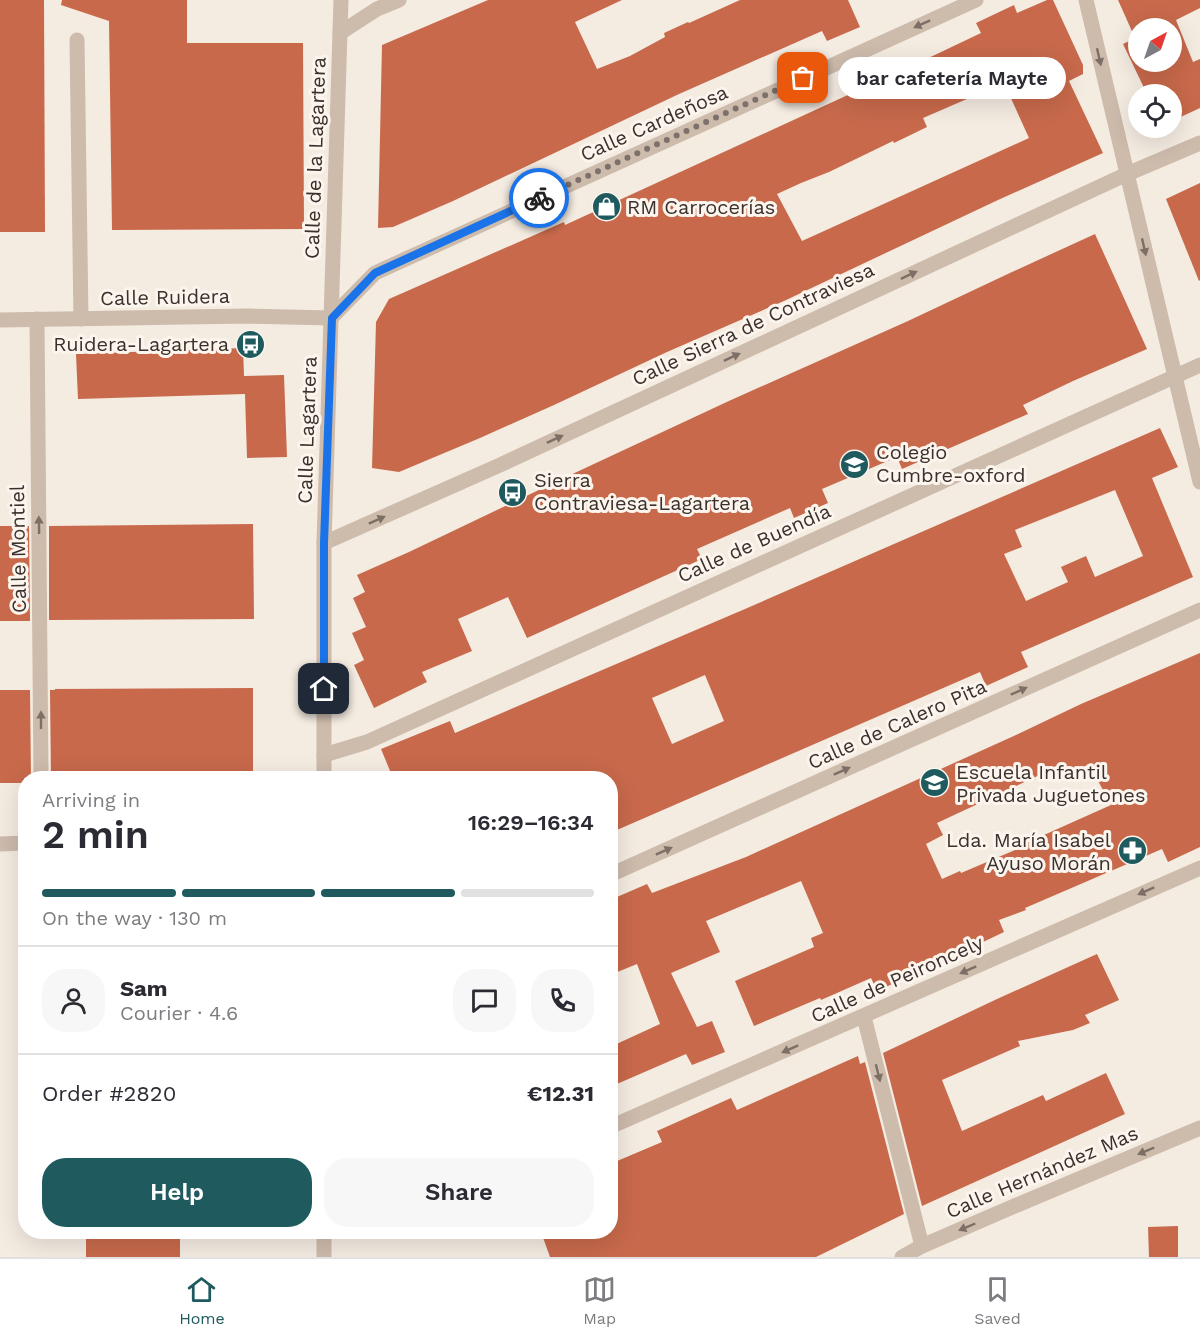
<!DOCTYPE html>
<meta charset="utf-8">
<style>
:root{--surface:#fff;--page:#f7f7f7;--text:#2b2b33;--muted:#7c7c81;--line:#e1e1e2;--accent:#1f5a5e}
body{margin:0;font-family:"Work Sans",sans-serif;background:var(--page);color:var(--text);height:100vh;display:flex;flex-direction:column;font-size:22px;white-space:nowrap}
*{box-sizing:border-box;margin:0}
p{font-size:20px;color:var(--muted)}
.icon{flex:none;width:33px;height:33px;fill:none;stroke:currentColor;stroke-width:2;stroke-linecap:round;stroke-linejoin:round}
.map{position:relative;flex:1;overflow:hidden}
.side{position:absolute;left:18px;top:771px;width:600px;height:468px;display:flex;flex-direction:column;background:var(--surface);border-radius:24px;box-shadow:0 6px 24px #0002}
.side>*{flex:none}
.needle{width:39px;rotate:40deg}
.fabs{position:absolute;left:1128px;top:18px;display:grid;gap:12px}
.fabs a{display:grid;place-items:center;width:54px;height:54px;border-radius:50%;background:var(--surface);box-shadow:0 6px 24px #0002;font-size:30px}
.pin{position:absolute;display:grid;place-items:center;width:51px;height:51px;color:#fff;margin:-26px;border-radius:12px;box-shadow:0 3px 9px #0006}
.courier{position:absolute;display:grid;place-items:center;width:60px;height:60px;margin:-30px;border:4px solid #1a73e8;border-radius:50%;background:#fff;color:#222;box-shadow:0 2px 8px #0007}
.bubble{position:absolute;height:42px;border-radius:21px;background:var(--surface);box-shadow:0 6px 24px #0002;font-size:20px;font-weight:600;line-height:42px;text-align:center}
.headline em{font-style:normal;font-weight:600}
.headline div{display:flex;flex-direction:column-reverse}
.headline{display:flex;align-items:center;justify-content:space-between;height:102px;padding:0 24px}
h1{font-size:39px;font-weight:600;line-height:45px}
.bar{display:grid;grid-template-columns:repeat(4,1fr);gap:9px 6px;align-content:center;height:72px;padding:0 24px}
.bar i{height:8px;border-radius:4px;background:var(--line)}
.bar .current{background:var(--accent)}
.bar p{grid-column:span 4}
.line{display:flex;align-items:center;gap:15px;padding:0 24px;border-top:2px solid var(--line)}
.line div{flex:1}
.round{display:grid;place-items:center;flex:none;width:63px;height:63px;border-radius:24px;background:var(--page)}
.button{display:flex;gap:12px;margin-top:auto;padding:12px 24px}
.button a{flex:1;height:69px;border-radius:24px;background:var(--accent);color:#fff;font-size:24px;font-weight:600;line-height:69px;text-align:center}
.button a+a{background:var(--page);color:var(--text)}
.menu{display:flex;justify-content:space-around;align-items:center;height:84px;border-top:2px solid var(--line);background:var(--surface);font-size:16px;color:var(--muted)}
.menu a{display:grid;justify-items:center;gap:3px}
.menu .current{color:var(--accent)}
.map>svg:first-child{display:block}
.building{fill:#c8694b;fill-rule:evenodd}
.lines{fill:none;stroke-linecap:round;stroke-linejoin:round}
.minor{stroke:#cdbbac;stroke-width:15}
.oneway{fill:#7d6f65}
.done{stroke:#7c716b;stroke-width:6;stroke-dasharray:0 10.8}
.route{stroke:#1a73e8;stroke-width:8}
.labels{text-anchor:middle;stroke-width:6;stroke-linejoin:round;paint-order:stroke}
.street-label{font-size:20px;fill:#3b302b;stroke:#fbf5ee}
.poi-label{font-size:20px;fill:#3b302b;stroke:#fbf5ee;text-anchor:start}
</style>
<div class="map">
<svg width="1200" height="1257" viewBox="0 0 1200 1257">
<rect width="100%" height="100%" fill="#f4ebe1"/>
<g class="building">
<path d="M0,0H44L45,232H0Z"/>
<path d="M62,0H187V43H303L304,229L112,230L109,21L61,5Z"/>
<path d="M488,0H622L575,22L597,69L630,56L665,37L664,33L688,22L689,23L740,0H848L860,27L827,41L822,31L679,94L453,201L393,227L378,228L382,45Z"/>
<path d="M1047,0H1053L1083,65V74L1069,81L1103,153L998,200L784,301L667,352L554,405L480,438L399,472L372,468L376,322L389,299L564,222L565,225L939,53L981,33L976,23L1014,5L1017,13ZM1004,83L1029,138L802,241L777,194L801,183L829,172L893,141L894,143L927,127L923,118Z"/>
<path d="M1118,0H1200V8L1176,20L1193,62L1200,59V108L1172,121V94H1147L1123,44L1135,38ZM1138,28H1172V62H1138Z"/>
<path d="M1200,183V280L1199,281L1166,199Z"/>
<path d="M1095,234L1147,349L1073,381L1023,405L1028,414L902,469L897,457L822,489L828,503L794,518L790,508L697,549L702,559L527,638L508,597L458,619L472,651L422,672L427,682L374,708L354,665L364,660L352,633L366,627L353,598L365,592L357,575L409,552L566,477L731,400L908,321L1012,272Z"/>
<path d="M243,348L244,376L284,375L287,457L247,458L245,394L78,399L76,354Z"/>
<path d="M1160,428L1178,467L1152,478L1193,577L1021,652L1028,667L986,686L980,672L610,833V778H393L381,749L450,721L455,733L745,609ZM1115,490L1143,556L1095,577L1086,556L1061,567L1068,582L1026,601L1004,554L1022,547L1015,530ZM705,675L724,721L672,744L652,698Z"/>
<path d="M253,524L254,619L49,620V526Z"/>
<path d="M0,526H29L30,621H0Z"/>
<path d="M1200,653V847L1168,862L1162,849L1025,908L1026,910L999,920L1004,932L958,954L877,991L871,978L821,1000L820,998L754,1026L735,981L814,947L811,938L823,933L801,881L706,921L720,952L671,973L697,1027L712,1021L725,1052L692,1065L686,1054L610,1087V1047L660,1024L637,964L610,975V900L647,884L652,893L746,857L1016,735L1081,704ZM1089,764L1111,805L1026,843L1027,845L961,873L960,871L942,879L926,844L943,835L937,823L1059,766L1064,777Z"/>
<path d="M253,688V778H51L50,690H55V689Z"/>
<path d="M0,690H30L31,778H24V783H0Z"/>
<path d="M1097,954L1119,1000L1085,1015L1090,1023L1073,1030L1018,1041L1020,1046L942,1080L962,1131L1043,1095L1046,1101L1106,1073L1125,1114L922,1206L883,1053L997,999Z"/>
<path d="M858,1056L860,1064L865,1062L904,1214L816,1257H550L541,1232H610V1164L662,1142L657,1131L731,1098L737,1110Z"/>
<path d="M1178,1226V1257H1149L1148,1227Z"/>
<rect x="86" y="1232" width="94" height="25"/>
</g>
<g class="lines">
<g class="minor">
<path d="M1086,0L1200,482"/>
<path d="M340,33L377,9L399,0"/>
<path d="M77,40L81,319"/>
<path d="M331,318L375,273L976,0"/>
<path d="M37,319L41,778"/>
<path d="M0,320L248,316L331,318"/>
<path d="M324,543L500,465L1127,174L1200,143"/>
<path d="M324,755L367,742L1200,365"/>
<path d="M324,778V543L341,0"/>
<path d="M0,844L26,843"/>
<path d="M610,875L1200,610"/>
<path d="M864,1017L922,1246"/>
<path d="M610,1127L1200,868"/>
<path d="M324,1257V1232"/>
<path d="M902,1257L922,1246L1017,1205L1200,1128"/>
</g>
</g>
<defs><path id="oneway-solid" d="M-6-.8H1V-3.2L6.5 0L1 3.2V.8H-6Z" transform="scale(1.5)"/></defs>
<g class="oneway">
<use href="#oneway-solid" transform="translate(922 24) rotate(156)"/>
<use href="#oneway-solid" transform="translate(1099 57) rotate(77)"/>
<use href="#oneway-solid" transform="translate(1144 247) rotate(77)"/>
<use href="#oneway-solid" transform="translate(909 275) rotate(-25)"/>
<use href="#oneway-solid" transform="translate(732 357) rotate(-25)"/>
<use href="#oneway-solid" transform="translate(555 439) rotate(-25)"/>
<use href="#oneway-solid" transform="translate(377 520) rotate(-24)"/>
<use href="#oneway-solid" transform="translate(39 525) rotate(-91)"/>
<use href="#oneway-solid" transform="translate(1019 691) rotate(-24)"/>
<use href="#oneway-solid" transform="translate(41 720) rotate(-90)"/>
<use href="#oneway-solid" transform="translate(842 771) rotate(-24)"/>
<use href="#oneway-solid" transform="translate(664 851) rotate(-24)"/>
<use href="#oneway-solid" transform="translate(1146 891) rotate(156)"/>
<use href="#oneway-solid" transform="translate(968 970) rotate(156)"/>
<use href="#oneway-solid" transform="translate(790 1049) rotate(156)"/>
<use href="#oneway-solid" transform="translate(878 1073) rotate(76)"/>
<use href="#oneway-solid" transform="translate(1146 1151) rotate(157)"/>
<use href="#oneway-solid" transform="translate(967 1227) rotate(157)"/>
</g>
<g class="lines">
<path class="done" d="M539,198L803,78"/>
<path class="route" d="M324,689V543L332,318L375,273L539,198"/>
</g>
<defs>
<symbol id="shop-disc" viewBox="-11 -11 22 22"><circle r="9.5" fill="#1f5a5e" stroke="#fbf5ee"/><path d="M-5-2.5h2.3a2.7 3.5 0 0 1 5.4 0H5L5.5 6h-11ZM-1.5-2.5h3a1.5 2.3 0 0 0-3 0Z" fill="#fff"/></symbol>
<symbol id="bus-disc" viewBox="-11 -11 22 22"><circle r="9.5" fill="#1f5a5e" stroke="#fbf5ee"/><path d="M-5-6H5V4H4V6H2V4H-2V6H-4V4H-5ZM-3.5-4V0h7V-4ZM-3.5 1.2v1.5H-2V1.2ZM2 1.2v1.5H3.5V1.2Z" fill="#fff"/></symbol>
<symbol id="school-disc" viewBox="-11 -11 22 22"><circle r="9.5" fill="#1f5a5e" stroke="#fbf5ee"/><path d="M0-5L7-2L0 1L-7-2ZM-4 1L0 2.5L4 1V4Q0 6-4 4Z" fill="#fff"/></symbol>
<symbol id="pharmacy-disc" viewBox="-11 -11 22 22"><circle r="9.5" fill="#1f5a5e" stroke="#fbf5ee"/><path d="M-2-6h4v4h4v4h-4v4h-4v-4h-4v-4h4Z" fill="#fff"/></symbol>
</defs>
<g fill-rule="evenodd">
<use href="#shop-disc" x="590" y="190" width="33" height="33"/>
<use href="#bus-disc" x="234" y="328" width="33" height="33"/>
<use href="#school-disc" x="838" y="448" width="33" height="33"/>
<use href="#bus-disc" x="496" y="476" width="33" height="33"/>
<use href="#school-disc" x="918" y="766" width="33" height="33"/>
<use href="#pharmacy-disc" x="1116" y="834" width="33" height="33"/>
</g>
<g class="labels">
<g class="street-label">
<text transform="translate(654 123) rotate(-24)" y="7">Calle Cardeñosa</text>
<text transform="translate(315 158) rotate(-88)" y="7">Calle de la Lagartera</text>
<text transform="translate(165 297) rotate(-1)" y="7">Calle Ruidera</text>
<text transform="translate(753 324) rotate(-25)" y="7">Calle Sierra de Contraviesa</text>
<text transform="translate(307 430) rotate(-88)" y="7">Calle Lagartera</text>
<text transform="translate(754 543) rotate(-24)" y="7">Calle de Buendía</text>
<text transform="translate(18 549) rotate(-91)" y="7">Calle Montiel</text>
<text transform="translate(897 724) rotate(-24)" y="7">Calle de Calero Pita</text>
<text transform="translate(897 979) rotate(-24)" y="7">Calle de Peironcely</text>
<text transform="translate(1042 1172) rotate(-23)" y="7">Calle Hernández Mas</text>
</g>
<g class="poi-label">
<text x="627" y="214">RM Carrocerías</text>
<text x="229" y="351" text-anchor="end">Ruidera-Lagartera</text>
<text x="876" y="459">Colegio<tspan x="876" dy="23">Cumbre-oxford</tspan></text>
<text x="534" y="487">Sierra<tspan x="534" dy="23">Contraviesa-Lagartera</tspan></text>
<text x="956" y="779">Escuela Infantil<tspan x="956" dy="23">Privada Juguetones</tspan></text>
<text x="1111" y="847" text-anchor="end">Lda. María Isabel<tspan x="1111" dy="23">Ayuso Morán</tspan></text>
</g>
</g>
</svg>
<div class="fabs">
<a><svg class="needle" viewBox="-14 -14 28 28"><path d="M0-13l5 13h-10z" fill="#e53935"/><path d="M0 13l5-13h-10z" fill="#7c7c81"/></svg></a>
<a><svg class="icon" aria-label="locate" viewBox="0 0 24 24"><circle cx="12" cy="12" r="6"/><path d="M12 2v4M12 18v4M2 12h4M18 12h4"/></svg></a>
</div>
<div class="pin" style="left:803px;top:78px;background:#ea580c"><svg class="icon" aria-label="bag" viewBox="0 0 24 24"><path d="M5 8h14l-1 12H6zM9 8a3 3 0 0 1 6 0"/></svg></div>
<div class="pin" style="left:324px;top:689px;background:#1f2937"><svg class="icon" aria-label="home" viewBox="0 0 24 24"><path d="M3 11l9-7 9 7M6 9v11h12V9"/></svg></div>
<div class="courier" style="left:539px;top:198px"><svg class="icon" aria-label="bike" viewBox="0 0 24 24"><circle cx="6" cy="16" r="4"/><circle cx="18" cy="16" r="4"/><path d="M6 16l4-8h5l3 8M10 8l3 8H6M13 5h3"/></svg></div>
<div class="bubble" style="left:838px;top:57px;width:228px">bar cafetería Mayte</div>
<section class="side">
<div class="headline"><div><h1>2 min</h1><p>Arriving in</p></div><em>16:29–16:34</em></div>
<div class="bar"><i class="current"></i><i class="current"></i><i class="current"></i><i></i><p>On the way · 130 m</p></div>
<div class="line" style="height:108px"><a class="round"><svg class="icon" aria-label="person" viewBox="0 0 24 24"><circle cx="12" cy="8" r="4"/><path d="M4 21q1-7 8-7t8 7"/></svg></a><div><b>Sam</b><p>Courier · 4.6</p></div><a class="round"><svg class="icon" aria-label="chat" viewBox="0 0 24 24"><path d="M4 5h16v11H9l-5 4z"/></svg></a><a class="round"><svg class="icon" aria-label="phone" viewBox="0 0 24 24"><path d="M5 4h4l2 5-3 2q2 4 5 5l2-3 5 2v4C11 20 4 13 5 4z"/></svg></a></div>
<div class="line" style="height:78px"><div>Order #2820</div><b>€12.31</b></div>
<div class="button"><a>Help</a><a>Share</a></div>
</section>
</div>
<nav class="menu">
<a class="current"><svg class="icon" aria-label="home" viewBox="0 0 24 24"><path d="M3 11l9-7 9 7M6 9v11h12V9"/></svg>Home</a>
<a><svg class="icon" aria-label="map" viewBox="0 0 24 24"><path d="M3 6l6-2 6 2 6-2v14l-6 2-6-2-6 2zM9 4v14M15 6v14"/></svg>Map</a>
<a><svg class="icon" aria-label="saved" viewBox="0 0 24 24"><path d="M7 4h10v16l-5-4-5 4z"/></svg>Saved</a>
</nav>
